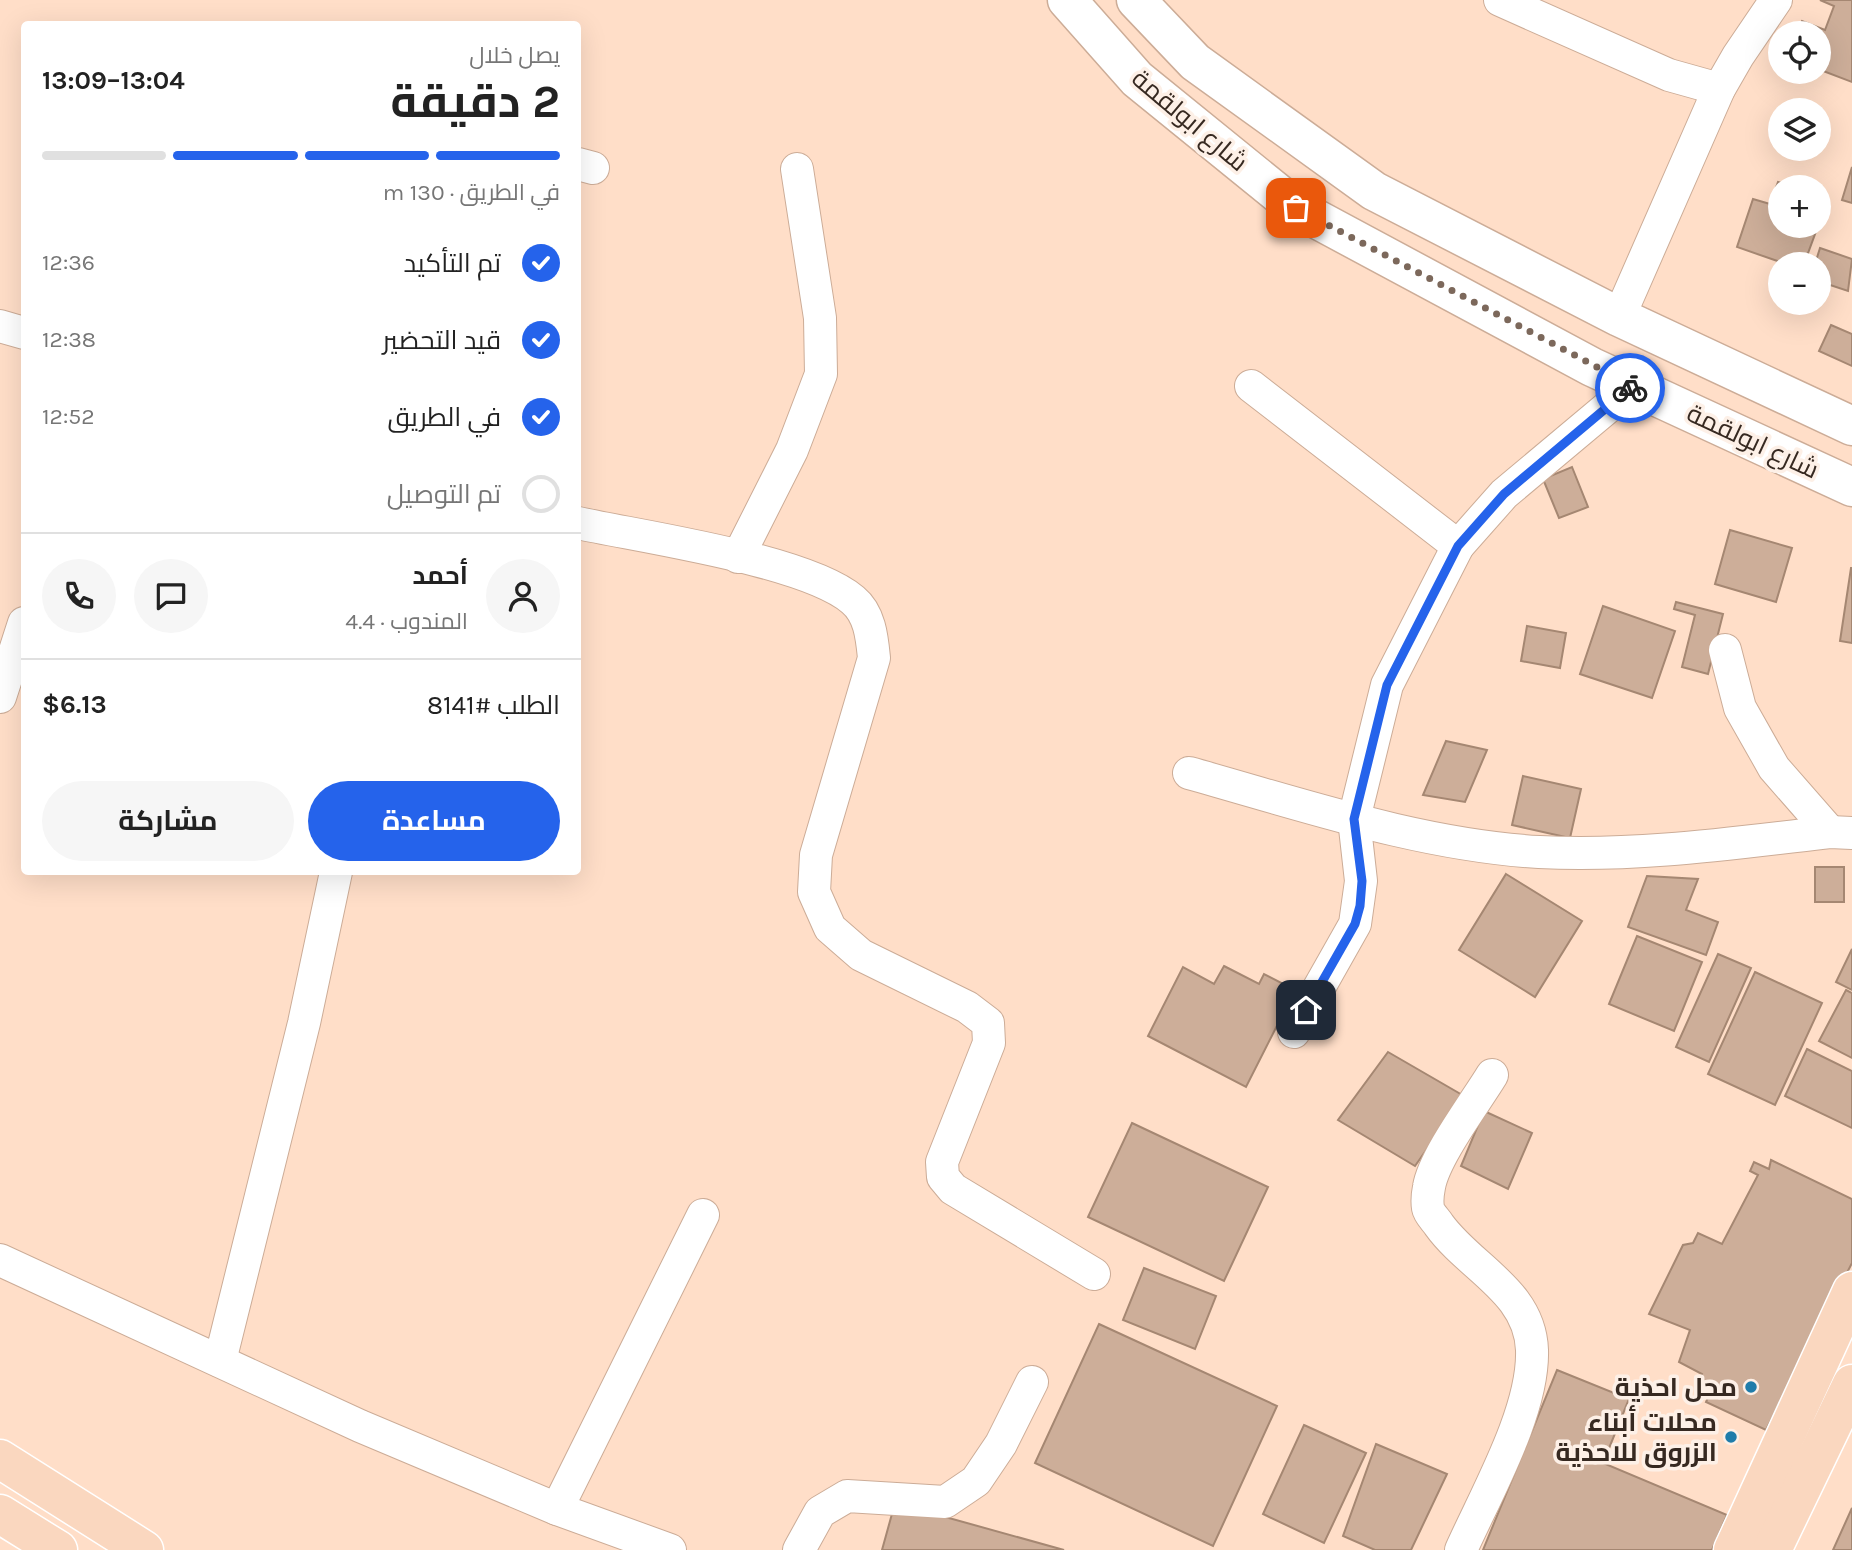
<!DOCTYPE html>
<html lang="ar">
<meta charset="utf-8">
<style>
:root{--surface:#fff;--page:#f6f6f6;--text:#222;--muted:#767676;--line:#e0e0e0;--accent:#2563eb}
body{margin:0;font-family:Karla,Cairo,sans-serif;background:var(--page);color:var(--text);direction:rtl;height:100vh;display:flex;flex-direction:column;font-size:26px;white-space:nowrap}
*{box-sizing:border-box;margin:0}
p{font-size:23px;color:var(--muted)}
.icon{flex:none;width:38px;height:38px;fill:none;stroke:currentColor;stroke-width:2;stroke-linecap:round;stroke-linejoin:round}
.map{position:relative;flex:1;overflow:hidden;direction:ltr}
.side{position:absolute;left:21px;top:21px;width:560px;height:854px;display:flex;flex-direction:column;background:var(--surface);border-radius:7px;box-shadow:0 7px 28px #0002;direction:rtl}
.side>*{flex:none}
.buttons{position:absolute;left:1768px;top:21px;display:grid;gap:14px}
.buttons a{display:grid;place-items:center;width:63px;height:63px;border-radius:50%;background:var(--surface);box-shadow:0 7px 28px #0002;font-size:35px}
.pin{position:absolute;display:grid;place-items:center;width:60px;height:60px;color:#fff;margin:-30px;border-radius:14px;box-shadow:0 4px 10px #0006}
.courier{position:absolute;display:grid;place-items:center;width:70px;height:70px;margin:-35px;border:5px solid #2563eb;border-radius:50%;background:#fff;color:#222;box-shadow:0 2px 9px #0007}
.summary em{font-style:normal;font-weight:700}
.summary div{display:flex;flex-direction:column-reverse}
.summary{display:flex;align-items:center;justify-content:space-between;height:119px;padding:0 21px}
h1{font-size:46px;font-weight:700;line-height:52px}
.bar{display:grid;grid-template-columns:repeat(4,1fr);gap:10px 7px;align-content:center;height:84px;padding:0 21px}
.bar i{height:9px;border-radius:5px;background:var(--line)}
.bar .selected{background:var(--accent)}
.bar p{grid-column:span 4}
.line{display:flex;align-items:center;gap:18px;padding:0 21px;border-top:2px solid var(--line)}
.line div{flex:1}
.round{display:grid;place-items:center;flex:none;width:74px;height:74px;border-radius:37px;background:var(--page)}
ol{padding:0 21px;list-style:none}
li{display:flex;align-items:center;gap:21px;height:77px}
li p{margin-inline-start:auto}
li .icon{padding:7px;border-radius:50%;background:var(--accent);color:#fff;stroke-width:4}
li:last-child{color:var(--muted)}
li i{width:38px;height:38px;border:4px solid var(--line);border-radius:50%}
.action{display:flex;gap:14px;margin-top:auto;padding:14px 21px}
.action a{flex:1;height:80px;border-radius:42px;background:var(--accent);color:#fff;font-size:28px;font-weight:700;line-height:80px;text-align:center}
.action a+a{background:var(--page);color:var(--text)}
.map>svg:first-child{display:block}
.building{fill:#cdae99;stroke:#a58772;stroke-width:2}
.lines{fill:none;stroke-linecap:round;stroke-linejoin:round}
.street-casing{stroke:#ccac97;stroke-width:34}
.secondary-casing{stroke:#ccac97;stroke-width:41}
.primary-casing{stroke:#fff;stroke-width:41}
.street{stroke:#fff;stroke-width:32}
.secondary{stroke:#fff;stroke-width:38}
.primary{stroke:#fad7bf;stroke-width:38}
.done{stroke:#7c685b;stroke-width:7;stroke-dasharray:0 12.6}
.route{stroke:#2563eb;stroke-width:9}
.poi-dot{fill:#1f7caa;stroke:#fdf0e7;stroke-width:2.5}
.labels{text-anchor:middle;stroke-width:7;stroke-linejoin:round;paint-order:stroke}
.street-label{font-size:26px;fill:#362921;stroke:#fdf0e7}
.poi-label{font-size:26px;font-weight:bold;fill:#362921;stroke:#fdf0e7;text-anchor:end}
</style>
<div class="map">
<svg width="1852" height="1550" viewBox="0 0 1852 1550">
<rect width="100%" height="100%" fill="#ffdec8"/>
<g class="building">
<path d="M1820,0H1852V82L1818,69V33H1797L1802,21L1825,30L1834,6Z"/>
<path d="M1852,167V203L1842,200Z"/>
<path d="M1778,182L1793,187H1780V226H1818L1804,264H1786L1737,247L1753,199L1770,204Z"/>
<path d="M1820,248L1852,259L1848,291L1818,281V264H1815Z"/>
<path d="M1831,325L1852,334V366L1819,351Z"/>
<path d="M1572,467L1588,507L1559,518L1543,479Z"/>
<path d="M1730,530L1792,548L1776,602L1715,584Z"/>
<path d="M1851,568H1852V643L1840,641Z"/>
<path d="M1676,602L1723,614L1708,674L1682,667L1695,615L1674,609Z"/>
<path d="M1603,606L1675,631L1652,698L1580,674Z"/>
<path d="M1527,626L1566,633L1560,668L1521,661Z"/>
<path d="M1446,741L1487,750L1465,802L1423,795Z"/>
<path d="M1523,776L1581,789L1570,838L1512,825Z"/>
<rect x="1815" y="867" width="29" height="35"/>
<path d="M1506,874L1582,921L1535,997L1459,950Z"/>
<path d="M1647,876L1698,879L1686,910L1718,922L1706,955L1628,927Z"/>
<path d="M1637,936L1702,962L1674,1031L1609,1004Z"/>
<path d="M1852,949V990L1836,982Z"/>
<path d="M1718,954L1751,968L1709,1062L1676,1047Z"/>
<path d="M1224,966L1259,984L1264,974L1295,990L1246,1087L1148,1036L1183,967L1214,984Z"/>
<path d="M1755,972L1822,1003L1775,1105L1708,1074Z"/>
<path d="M1846,990L1852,993V1058L1819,1041Z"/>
<path d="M1807,1049L1852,1071V1128L1785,1096Z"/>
<path d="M1388,1052L1464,1096L1415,1166L1338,1120Z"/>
<path d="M1484,1111L1532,1133L1508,1189L1461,1166Z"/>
<path d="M1132,1123L1268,1187L1224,1281L1088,1217Z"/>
<path d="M1771,1160L1852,1199V1263L1766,1430L1706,1402L1710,1393L1698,1388L1702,1374L1679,1362L1690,1330L1649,1314L1683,1245L1693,1243L1698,1233L1722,1244L1758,1175L1750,1171L1754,1162L1769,1169Z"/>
<path d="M1144,1268L1216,1296L1195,1349L1123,1320Z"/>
<path d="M1099,1324L1277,1406L1213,1546L1035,1463Z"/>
<path d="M1557,1370L1629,1399L1603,1463L1727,1515L1712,1550H1483Z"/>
<path d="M1304,1425L1366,1453L1324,1543L1263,1514Z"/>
<path d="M1376,1444L1447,1474L1411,1550H1375L1343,1536Z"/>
<path d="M895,1503L1064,1550H882Z"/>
<path d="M1852,1508V1550H1833Z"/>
</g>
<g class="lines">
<defs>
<g id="street">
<path d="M1500,0L1669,75L1719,89"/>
<path d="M578,164L593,168"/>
<path d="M1619,317L1719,89L1738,56L1776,0"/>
<path d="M0,326L24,333"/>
<path d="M1251,386L1458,546"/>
<path d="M578,523C642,537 806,560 853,600C870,614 872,638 874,658L816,855L814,892L830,928L861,955L967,1007L988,1023L989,1043L942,1162L943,1177L953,1189L1094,1274"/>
<path d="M738,557L792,450L821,374L820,318L797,169"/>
<path d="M1725,650L1740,708L1774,768L1830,832"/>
<path d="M0,697L24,623"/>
<path d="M1189,773C1304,805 1420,845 1539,852C1636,857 1734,843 1830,832L1852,833"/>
<path d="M1294,1032L1355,924L1361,881L1354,819L1387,685L1458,546L1504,494L1633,386"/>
<path d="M0,1260L360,1426L557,1509L670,1550"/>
<path d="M220,1361L304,1023L336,872"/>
<path d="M557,1509L703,1215"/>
<path d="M799,1550L820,1512L847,1496L945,1502L976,1481L1001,1444L1032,1382"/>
<path d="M1461,1550C1486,1494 1534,1411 1532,1350C1530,1291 1470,1268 1439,1225C1436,1220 1429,1214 1428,1208C1427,1202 1428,1192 1429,1187C1434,1157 1475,1103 1492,1075"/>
</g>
<g id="secondary">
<path d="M1067,0L1137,79L1296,208L1592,367L1852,487"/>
<path d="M1136,0L1195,62L1374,191L1619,317L1852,426"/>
</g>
<g id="primary">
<path d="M0,1459L144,1550"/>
<path d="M0,1514L58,1550"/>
<path d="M1733,1550L1852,1291"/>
<path d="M1772,1550L1852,1384"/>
</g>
</defs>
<use href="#street" class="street-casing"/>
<use href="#secondary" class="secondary-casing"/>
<use href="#primary" class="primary-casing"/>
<use href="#street" class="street"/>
<use href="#secondary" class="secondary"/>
<use href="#primary" class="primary"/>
</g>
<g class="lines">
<path class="done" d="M1296,208L1633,386L1630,388"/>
<path class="route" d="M1306,1010L1355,924L1360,906L1362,881L1354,819L1387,685L1458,546L1504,494L1630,388"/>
</g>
<g class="poi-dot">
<circle cx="1751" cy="1387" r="7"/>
<circle cx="1731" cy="1437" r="7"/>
</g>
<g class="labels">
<g class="street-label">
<text transform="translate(1190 120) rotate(40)" y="9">شارع ابولقمة</text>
<text transform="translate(1753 441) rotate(25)" y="9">شارع ابولقمة</text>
</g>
<g class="poi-label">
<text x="1737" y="1396">محل احذية</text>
<text x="1717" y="1431">محلات أبناء<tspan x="1717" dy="30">الزروق للاحذية</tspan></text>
</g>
</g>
</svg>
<div class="buttons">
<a><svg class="icon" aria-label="locate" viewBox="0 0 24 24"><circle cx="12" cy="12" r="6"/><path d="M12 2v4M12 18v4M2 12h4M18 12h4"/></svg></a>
<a><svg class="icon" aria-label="layers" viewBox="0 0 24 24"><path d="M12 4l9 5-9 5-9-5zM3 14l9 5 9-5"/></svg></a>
<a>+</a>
<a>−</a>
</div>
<div class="pin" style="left:1296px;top:208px;background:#ea580c"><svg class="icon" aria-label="bag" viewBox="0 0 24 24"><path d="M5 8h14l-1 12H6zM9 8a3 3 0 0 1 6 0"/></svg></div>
<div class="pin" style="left:1306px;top:1010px;background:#1f2937"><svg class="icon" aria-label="home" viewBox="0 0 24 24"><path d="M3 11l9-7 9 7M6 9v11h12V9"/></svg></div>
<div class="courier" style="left:1630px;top:388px"><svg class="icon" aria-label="bike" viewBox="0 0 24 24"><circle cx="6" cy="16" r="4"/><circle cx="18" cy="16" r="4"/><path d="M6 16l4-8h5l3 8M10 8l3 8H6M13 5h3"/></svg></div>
<section class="side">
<div class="summary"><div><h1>2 دقيقة</h1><p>يصل خلال</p></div><em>13:04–13:09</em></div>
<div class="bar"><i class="selected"></i><i class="selected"></i><i class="selected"></i><i></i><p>في الطريق · 130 m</p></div>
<ol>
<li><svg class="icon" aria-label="check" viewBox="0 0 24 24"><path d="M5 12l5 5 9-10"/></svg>تم التأكيد<p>12:36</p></li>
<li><svg class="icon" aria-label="check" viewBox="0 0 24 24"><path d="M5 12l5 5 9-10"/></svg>قيد التحضير<p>12:38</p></li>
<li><svg class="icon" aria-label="check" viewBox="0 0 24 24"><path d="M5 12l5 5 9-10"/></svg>في الطريق<p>12:52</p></li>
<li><i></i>تم التوصيل</li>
</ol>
<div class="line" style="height:126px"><a class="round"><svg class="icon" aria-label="person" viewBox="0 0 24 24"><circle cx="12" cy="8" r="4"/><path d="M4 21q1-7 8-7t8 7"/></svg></a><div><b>أحمد</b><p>المندوب · 4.4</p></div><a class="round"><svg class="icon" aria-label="chat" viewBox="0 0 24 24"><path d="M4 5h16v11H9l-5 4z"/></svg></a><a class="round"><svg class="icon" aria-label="phone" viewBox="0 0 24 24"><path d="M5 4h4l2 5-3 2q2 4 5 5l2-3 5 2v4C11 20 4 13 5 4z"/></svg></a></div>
<div class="line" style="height:91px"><div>الطلب #8141</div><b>$6.13</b></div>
<div class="action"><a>مساعدة</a><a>مشاركة</a></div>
</section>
</div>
